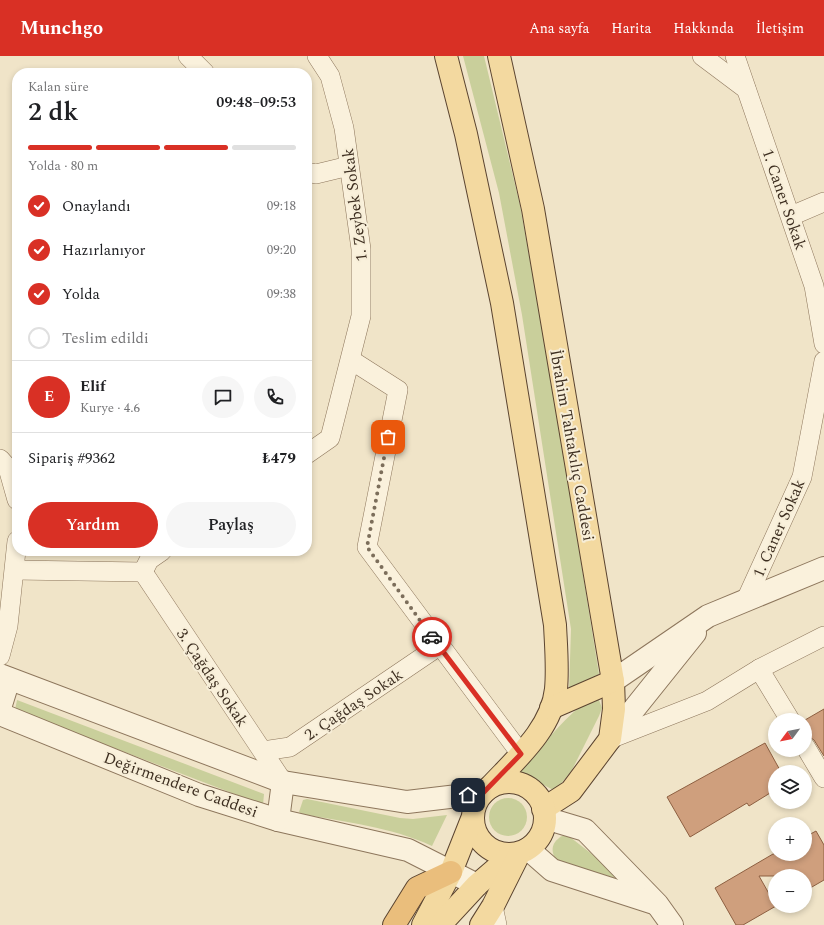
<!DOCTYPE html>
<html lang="tr">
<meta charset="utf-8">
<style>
:root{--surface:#fff;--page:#f6f6f6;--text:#202124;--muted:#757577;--line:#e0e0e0;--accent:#d93025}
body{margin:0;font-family:Spectral,serif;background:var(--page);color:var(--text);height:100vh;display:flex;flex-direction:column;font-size:15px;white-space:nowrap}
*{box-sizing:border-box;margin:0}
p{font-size:13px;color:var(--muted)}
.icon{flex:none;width:22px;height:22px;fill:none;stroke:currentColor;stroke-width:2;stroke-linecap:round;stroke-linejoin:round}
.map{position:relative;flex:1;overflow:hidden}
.panel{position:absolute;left:12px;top:12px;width:300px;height:488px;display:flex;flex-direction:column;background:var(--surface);border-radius:16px;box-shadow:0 2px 6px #0003}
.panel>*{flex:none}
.needle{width:26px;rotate:238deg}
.buttons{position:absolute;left:768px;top:657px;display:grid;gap:8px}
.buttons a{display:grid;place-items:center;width:44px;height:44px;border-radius:50%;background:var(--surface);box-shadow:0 2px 6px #0003;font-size:20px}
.pin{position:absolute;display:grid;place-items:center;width:34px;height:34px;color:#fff;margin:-17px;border-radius:8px;box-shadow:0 2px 6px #0006}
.courier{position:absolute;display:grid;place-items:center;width:40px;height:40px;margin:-20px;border:3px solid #d93025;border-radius:50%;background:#fff;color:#222;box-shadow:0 1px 5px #0007}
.summary em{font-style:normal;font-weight:600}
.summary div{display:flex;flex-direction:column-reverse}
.summary{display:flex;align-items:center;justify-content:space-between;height:68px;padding:0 16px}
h1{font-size:26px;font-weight:600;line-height:30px}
.bar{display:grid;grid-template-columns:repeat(4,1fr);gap:6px 4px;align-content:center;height:48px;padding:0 16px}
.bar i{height:5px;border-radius:3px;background:var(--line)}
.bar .selected{background:var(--accent)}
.bar p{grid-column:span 4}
.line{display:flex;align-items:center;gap:10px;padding:0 16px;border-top:1px solid var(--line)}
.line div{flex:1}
.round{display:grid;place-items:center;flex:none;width:42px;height:42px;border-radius:21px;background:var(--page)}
ol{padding:0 16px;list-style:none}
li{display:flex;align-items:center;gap:12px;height:44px}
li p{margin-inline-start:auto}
li .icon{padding:4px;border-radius:50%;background:var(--accent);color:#fff;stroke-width:4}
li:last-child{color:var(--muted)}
li i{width:22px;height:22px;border:2px solid var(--line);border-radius:50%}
.button{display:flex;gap:8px;margin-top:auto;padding:8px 16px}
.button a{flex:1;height:46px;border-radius:24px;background:var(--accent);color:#fff;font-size:16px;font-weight:600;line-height:46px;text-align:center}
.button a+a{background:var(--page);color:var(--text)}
header{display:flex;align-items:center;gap:24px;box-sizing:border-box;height:56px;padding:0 20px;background:var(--accent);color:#fff}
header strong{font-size:19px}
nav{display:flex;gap:22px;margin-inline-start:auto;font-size:14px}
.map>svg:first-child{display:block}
.green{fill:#c9cf9b}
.building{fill:#cf9f7d;stroke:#8d5f41}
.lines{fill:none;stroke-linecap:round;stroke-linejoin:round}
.minor-casing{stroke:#8d765c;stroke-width:20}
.tertiary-casing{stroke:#8d765c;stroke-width:24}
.primary-casing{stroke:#5b4430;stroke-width:24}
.trunk-casing{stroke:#5b4430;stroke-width:24}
.minor{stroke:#faf1dc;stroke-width:19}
.tertiary{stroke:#faf1dc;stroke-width:22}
.primary{stroke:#f3d9a0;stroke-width:22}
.trunk{stroke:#eabe7c;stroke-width:22}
.done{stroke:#7c6e5b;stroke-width:4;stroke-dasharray:0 7.2}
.route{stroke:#d93025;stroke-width:5}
.labels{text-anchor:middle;stroke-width:4;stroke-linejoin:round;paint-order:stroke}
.street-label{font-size:16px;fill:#3d2e20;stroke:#f7eed8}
</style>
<header>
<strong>Munchgo</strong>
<nav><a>Ana sayfa</a><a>Harita</a><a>Hakkında</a><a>İletişim</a></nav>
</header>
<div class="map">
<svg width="824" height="869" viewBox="0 0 824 869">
<rect width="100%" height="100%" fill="#f0e4c8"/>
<g class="green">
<path d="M463,0H484L520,149L555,345L599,618L569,635L571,573L522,259L499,137Z"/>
<path d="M592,642L599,644L602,652L599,660L572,714L555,735L520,716C542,691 564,660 592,642Z"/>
<path d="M17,644L264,738L263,749L15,654Z"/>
<circle cx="508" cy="761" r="19"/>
<path d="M307,743L400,762L413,763L447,759L432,790C391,771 346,766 302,758L299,756L303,744Z"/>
<path d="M566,778L628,826L556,804C549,792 553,784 566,778Z"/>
</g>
<g class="building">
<path d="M824,653V700L814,684L805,678V664Z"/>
<path d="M765,687L781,716H775V734L749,750L747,747L690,781L667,741Z"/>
<path d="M816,775L824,789V824L805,835V820H759L776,850L743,869H736L715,832L773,798H805V781Z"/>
</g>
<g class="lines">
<defs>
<g id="minor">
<path d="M188,0L205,17"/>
<path d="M702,0L746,33"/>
<path d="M735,0L814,230L824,288"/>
<path d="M307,116L316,118L349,110"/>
<path d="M791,160L824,146"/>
<path d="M351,304L398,334L367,491L521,698"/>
<path d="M307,398L330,382L361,260V193L344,72L330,20L317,0"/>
<path d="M0,403L8,412L17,444"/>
<path d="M15,514L143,516"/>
<path d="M143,516L283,726"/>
<path d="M143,516L149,504L162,495"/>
<path d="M746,544L802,421L824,305"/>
<path d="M0,600L8,570L17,485"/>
<path d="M759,613L790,664"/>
<path d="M610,683L707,645L759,613L824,580"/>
<path d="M805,690L824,722"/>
<path d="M263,695L290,691L439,590"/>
<path d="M493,850L497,869"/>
</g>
<g id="tertiary">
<path d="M0,619L283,726L407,746L483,737"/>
<path d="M613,625L708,560L824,512"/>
<path d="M0,652L9,623"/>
<path d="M0,658L199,739L278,764L408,794L477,829"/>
<path d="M610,683L695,577"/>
<path d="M545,762L585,774L657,848L672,869"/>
<path d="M278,764L283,726"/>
<path d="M528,793L552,814L654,847"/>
</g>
<g id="primary">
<path d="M446,0L466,78L502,247L555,569C556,590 558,612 556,633C552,673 515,704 490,731"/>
<path d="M499,0L533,153L613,625L614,653L610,683L571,735L543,753"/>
<path d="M551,652L613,625"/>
<circle cx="509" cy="762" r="36"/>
<path d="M423,869L451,816L472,763"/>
<path d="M440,869L477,829L513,798"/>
<path d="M481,869L493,850L519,798"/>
</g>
<path id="trunk" d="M394,869L417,832L451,816"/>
</defs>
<use href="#minor" class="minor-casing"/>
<use href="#tertiary" class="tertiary-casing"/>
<use href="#primary" class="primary-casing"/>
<use href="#trunk" class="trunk-casing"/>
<use href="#minor" class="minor"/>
<use href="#tertiary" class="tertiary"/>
<use href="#primary" class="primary"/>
<use href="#trunk" class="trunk"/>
</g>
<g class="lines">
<path class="done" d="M388,381L367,491L432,581"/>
<path class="route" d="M432,581L521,698L483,737L468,739"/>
</g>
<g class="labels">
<g class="street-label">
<text transform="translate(785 143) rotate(71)" y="6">1. Caner Sokak</text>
<text transform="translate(354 149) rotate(-97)" y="6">1. Zeybek Sokak</text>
<text transform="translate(573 389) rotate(80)" y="6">İbrahim Tahtakılıç Caddesi</text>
<text transform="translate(778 472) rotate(-66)" y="6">1. Caner Sokak</text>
<text transform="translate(213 621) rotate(56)" y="6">3. Çağdaş Sokak</text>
<text transform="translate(353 648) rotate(-34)" y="6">2. Çağdaş Sokak</text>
<text transform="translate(181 728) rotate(20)" y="6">Değirmendere Caddesi</text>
</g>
</g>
</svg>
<div class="buttons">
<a><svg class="needle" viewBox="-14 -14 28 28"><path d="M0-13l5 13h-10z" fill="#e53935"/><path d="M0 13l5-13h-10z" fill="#757577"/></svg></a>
<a><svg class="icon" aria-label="layers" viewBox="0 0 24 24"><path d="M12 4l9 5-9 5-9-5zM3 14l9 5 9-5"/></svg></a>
<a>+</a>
<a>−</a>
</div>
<div class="pin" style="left:388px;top:381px;background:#ea580c"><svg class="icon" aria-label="bag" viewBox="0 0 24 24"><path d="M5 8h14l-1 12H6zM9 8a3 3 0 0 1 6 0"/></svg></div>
<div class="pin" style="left:468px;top:739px;background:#1f2937"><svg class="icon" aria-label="home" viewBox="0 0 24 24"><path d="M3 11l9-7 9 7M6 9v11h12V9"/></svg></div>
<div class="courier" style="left:432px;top:581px"><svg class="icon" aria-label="car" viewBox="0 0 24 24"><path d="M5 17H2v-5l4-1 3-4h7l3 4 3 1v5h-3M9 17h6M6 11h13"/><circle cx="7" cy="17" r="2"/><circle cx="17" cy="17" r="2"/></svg></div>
<section class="panel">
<div class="summary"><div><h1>2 dk</h1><p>Kalan süre</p></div><em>09:48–09:53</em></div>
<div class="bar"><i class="selected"></i><i class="selected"></i><i class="selected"></i><i></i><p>Yolda · 80 m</p></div>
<ol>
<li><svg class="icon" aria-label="check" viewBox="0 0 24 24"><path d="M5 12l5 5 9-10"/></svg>Onaylandı<p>09:18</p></li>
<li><svg class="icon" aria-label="check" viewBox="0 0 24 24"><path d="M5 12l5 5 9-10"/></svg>Hazırlanıyor<p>09:20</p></li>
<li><svg class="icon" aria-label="check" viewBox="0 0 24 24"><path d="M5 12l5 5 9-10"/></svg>Yolda<p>09:38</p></li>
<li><i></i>Teslim edildi</li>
</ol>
<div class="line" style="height:72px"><b class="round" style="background:var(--accent);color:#fff">E</b><div><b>Elif</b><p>Kurye · 4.6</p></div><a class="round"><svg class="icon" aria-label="chat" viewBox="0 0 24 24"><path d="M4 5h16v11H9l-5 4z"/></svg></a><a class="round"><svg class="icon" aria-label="phone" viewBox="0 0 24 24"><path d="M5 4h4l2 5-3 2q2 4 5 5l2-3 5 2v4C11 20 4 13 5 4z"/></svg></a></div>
<div class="line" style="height:52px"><div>Sipariş #9362</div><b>₺479</b></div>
<div class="button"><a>Yardım</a><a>Paylaş</a></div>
</section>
</div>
